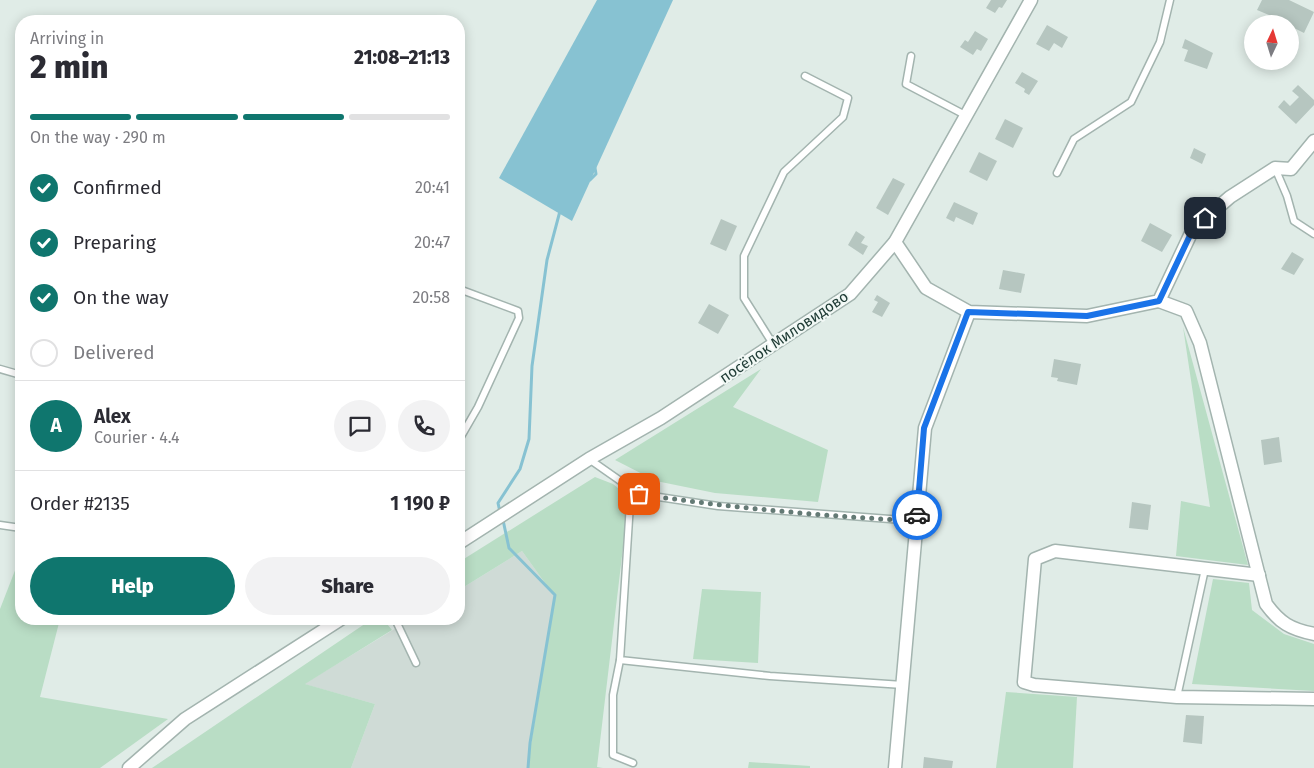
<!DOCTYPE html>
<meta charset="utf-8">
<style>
:root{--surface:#fff;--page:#f2f2f3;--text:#2b2b33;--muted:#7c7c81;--line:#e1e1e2;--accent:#0f766e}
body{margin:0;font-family:"Fira Sans",sans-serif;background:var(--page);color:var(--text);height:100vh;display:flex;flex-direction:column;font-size:19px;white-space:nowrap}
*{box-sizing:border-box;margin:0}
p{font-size:16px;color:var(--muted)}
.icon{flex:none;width:28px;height:28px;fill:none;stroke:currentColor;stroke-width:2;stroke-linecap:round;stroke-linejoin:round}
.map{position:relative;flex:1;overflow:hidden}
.panel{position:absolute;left:15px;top:15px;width:450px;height:610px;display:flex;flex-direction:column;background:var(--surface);border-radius:20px;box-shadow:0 2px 12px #0003}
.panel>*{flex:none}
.needle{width:32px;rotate:4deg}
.fabs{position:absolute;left:1244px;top:15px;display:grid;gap:10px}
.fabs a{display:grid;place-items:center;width:55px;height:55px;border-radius:50%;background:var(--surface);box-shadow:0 2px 12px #0003;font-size:25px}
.pin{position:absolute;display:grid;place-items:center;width:42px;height:42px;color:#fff;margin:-21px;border-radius:10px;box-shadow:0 2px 8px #0006}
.courier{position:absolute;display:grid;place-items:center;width:50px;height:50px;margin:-25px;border:4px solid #1a73e8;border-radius:50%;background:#fff;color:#222;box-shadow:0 1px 6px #0007}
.summary em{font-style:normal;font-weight:800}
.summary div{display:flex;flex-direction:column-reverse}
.summary{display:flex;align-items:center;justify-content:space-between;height:85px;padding:0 15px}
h1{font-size:32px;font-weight:800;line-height:38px}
.bar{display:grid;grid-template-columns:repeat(4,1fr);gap:8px 5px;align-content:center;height:60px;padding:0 15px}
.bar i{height:6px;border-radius:4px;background:var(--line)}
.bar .current{background:var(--accent)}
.bar p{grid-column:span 4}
.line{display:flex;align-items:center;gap:12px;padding:0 15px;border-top:1px solid var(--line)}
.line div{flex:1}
.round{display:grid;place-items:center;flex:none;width:52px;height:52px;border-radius:26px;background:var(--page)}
ol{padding:0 15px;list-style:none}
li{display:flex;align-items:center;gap:15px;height:55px}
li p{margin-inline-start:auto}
li .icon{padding:5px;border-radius:50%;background:var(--accent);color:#fff;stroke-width:4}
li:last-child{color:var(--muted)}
li i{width:28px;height:28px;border:2px solid var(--line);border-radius:50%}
.primary-button{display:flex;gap:10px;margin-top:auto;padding:10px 15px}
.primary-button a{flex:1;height:58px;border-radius:30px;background:var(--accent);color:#fff;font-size:20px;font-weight:800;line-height:58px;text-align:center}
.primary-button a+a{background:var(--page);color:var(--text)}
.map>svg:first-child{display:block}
.built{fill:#cfdbd6}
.green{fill:#b9ddc5}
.water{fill:#87c2d2}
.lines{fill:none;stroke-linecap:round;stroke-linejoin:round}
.stream{stroke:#87c2d2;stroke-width:3}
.building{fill:#b6c6c0}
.lane-casing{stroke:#a3b4af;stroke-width:9}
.street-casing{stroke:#a3b4af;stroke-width:15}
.lane{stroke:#fff;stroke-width:6}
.street{stroke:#fff;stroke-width:12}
.done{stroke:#647a75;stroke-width:5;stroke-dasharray:0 9}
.route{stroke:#1a73e8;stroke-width:6}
.labels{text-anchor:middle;stroke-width:4;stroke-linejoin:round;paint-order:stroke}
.street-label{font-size:15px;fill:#213d37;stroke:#f1f8f5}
</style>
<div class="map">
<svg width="1314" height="768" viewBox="0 0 1314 768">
<rect width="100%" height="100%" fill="#e0ece7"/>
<path class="built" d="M522,551L555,597L527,768H351L375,704L304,684L411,619H459V590Z"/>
<g class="green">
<path d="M1183,327L1248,565L1176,556L1181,501L1210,507Z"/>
<path d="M761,369L733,407L828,450L818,502L715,493L656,481L615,460Z"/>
<path d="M595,477L613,484L629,497L597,767L603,768H527L555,597L522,551L459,590V562Z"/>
<path d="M21,555V619H60L40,697L168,719L100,768H0V609Z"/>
<path d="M1213,579L1249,583L1252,610L1284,634L1314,644V691L1192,684Z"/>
<path d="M702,589L761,592L758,663L693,659Z"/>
<path d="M372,619H383L392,630L305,684L375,704L351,768H152Z"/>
<path d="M1006,692L1077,697L1073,768H996Z"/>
<path d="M749,762L810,766V768H748Z"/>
</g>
<path class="water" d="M597,0H673L572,221L499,178Z"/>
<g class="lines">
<g class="stream">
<path d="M590,180L596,174L595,168"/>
<path d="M500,512L498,503L520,469L529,439L532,366L547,260L560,211"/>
<path d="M503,520L509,548L555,595L530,743L528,768"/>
</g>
</g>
<g class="building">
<path d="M991,0H1007L1002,8L999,7L995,13L986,8Z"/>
<path d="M1262,0H1289L1314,12L1304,33L1290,26V24L1257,10Z"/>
<path d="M1047,25L1068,37L1062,48L1054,43L1049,51L1036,44Z"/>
<path d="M975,31L988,39L981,51L977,49L973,55L960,47L965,40L968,42Z"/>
<path d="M1185,39L1213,53L1207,69L1184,61L1188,50L1182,48Z"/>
<path d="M1022,72L1038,81L1029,95L1024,92L1025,89L1015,83Z"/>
<path d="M1298,85L1314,100V105L1296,124L1278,107L1284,100L1290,106L1299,97L1292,91Z"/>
<path d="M1005,119L1023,128L1013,148L995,139Z"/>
<path d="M1194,148L1206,154L1202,164L1190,158Z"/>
<path d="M979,152L997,161L987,181L969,172Z"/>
<path d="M893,178L905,184L888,215L876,208Z"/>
<path d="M954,202L978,213L973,225L956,217L954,222L946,218Z"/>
<path d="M721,219L737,226L726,251L710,244Z"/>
<path d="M1150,223L1172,235L1162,252L1141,241Z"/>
<path d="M856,231L865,237L861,243L868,246L863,255L848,245Z"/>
<path d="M1292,252L1304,259L1294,275L1281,269Z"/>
<path d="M1003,270L1025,274L1021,293L999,289Z"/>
<path d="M877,295L890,303L882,317L872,312L878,302L874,300Z"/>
<path d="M709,304L729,315L718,334L698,323Z"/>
<path d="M1054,359L1081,364L1077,385L1057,381L1058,378L1051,377Z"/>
<path d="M1279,437L1282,462L1264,465L1261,440Z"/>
<path d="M1132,502L1151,505L1148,530L1129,528Z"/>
<path d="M1186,715L1204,716L1202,744L1183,742Z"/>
<path d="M924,757L953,761L952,768H923Z"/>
</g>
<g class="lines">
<defs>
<g id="lane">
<path d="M911,56L906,84L967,116"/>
<path d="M1275,168L1287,196L1294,221L1314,234"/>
<path d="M1057,173L1074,139L1131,102L1160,42L1170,0"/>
<path d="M459,289L518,311L519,318L478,407L459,440"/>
<path d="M773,344L744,298V256L784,172L843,117L848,98L805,76"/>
<path d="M0,369L21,375"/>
<path d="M589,459L639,494L718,506L916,521"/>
<path d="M631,488L620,660L770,676L903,685"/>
<path d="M0,525L21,528"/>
<path d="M395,619L416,663"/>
<path d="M620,660L613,695V755L633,763"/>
<path d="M1177,697L1205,569"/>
</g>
<g id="street">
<path d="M895,242L926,288L969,312L1087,316L1159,301L1193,229L1230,197L1275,168L1291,169L1314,141"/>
<path d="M1159,301L1186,311L1200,343L1266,604C1280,623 1290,629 1314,634"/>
<path d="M459,543L589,459L661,418L850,294L895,242L1031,0"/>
<path d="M1259,575L1055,551L1035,559L1024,682L1034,685L1177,697L1314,699"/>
<path d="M129,768L185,719L341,619"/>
<path d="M895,768L925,428L969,312"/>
</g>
</defs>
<use href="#lane" class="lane-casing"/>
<use href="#street" class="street-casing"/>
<use href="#lane" class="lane"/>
<use href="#street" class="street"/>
</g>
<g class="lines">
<path class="done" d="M639,494C731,508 824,516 916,521L917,515"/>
<path class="route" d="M917,515L924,428L968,312L1087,316L1159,301L1193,229L1205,218"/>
</g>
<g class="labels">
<g class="street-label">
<text transform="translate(784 337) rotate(-34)" y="5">посёлок Миловидово</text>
</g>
</g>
</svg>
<div class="fabs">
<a><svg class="needle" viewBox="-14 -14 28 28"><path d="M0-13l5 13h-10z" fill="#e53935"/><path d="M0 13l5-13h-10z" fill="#7c7c81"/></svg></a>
</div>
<div class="pin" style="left:639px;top:494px;background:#ea580c"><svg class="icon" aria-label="bag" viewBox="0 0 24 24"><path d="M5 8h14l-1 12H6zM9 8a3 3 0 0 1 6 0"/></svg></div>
<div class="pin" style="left:1205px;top:218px;background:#1f2937"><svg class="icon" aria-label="home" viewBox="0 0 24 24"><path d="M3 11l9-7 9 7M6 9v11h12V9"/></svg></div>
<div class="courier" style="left:917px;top:515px"><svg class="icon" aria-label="car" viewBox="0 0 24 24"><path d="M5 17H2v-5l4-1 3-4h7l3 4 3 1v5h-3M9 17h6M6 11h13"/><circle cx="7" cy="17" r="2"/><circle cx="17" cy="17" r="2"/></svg></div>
<section class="panel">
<div class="summary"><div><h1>2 min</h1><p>Arriving in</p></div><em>21:08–21:13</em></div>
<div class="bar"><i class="current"></i><i class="current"></i><i class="current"></i><i></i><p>On the way · 290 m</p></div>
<ol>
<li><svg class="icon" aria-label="check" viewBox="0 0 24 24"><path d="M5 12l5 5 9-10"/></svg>Confirmed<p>20:41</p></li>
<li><svg class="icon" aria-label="check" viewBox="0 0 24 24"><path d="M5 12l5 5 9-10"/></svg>Preparing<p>20:47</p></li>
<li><svg class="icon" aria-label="check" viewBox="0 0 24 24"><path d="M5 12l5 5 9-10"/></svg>On the way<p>20:58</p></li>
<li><i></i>Delivered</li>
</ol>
<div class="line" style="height:90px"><b class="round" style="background:var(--accent);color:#fff">A</b><div><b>Alex</b><p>Courier · 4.4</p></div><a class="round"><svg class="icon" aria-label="chat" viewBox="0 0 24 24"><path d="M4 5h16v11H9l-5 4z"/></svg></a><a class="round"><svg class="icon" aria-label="phone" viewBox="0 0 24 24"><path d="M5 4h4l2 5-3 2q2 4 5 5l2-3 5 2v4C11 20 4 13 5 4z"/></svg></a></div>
<div class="line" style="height:65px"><div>Order #2135</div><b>1 190 ₽</b></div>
<div class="primary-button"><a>Help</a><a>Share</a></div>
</section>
</div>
